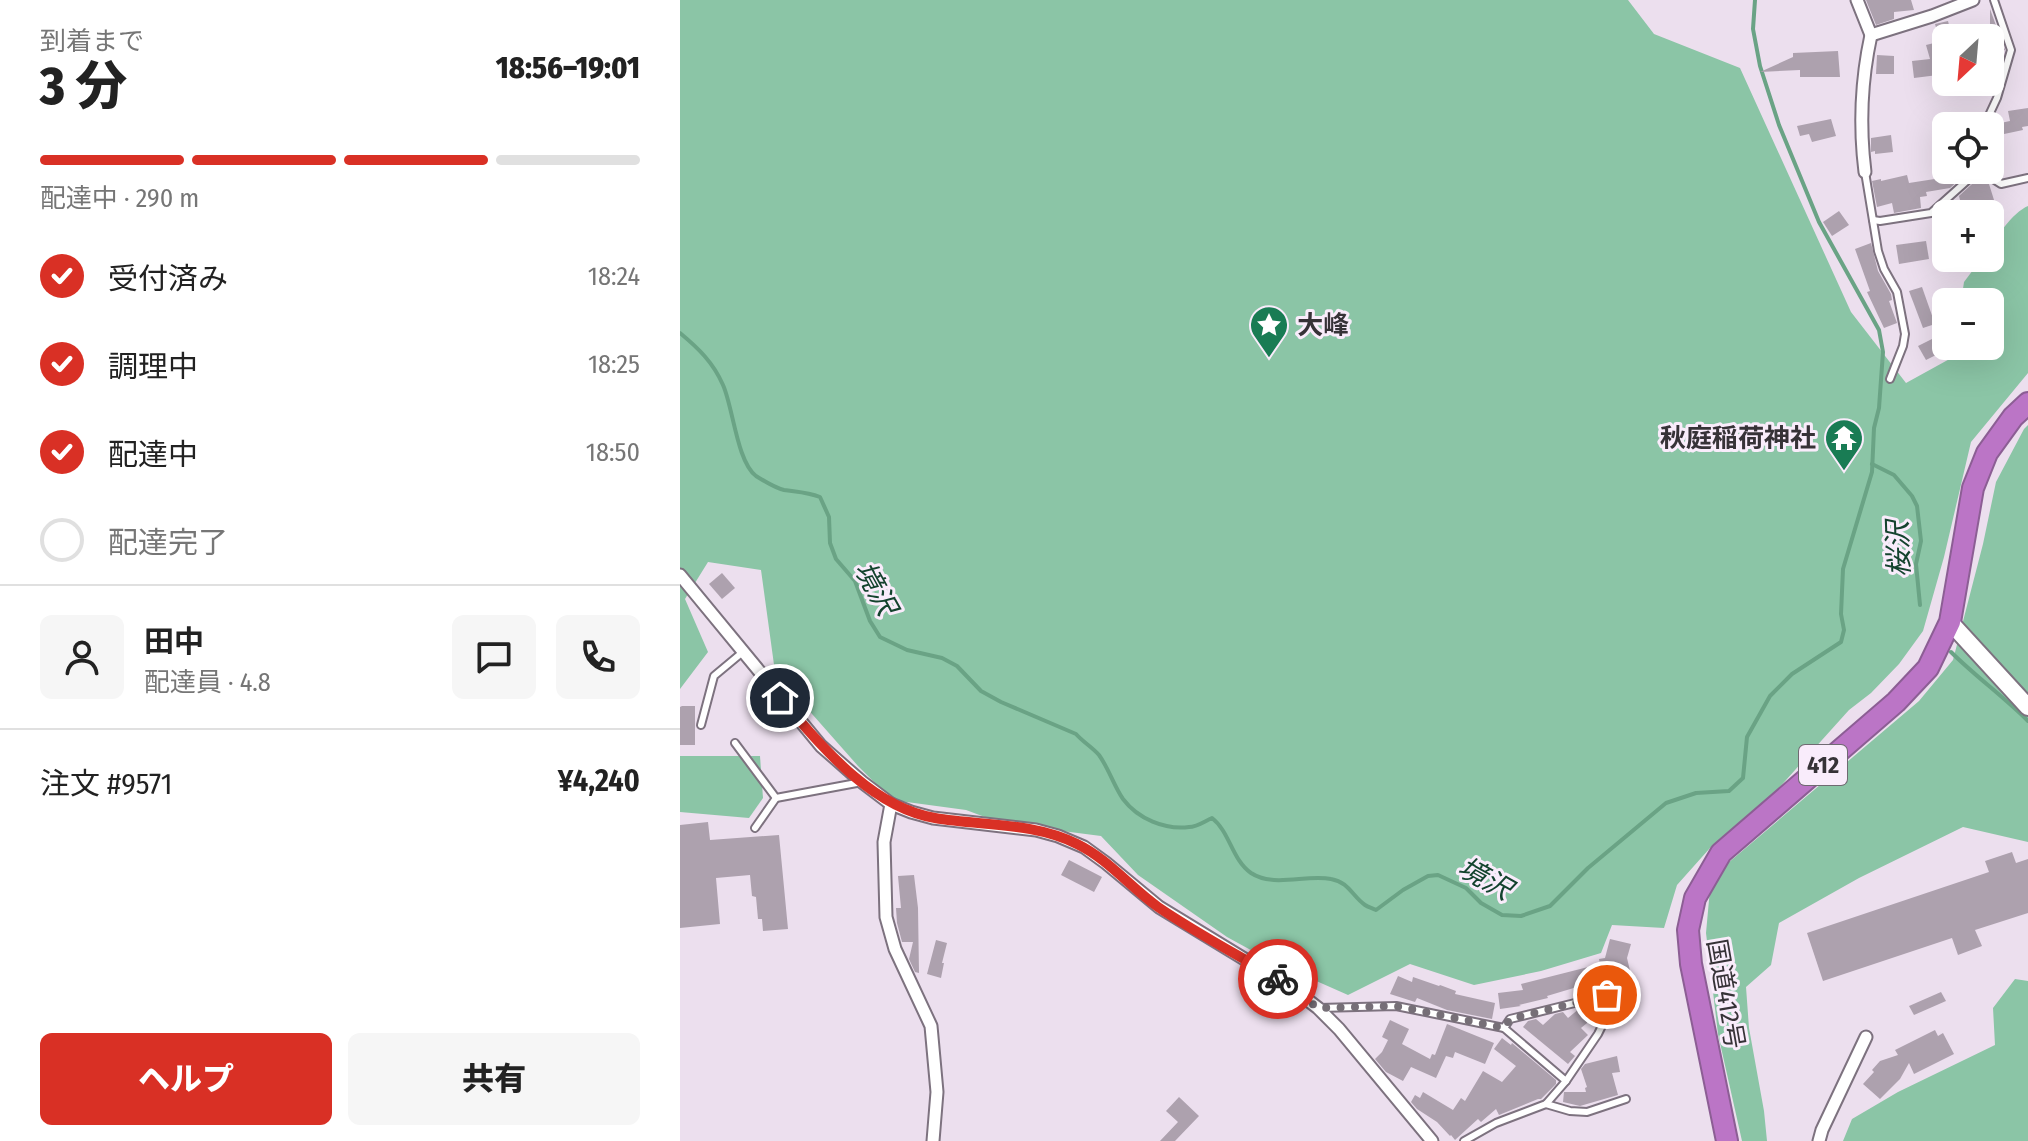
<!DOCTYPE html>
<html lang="ja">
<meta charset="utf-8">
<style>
:root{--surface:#fff;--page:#f6f6f6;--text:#222;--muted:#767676;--line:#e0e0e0;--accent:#d93025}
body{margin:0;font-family:"Fira Sans Condensed","Noto Sans JP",sans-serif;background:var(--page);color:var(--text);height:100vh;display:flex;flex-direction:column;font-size:30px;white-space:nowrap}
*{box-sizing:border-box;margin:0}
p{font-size:26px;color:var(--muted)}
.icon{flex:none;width:44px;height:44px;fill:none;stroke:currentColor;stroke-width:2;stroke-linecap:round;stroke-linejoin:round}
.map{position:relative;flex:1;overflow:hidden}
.drawer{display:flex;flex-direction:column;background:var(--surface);width:680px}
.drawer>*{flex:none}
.needle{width:52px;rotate:206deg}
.tools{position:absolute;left:1252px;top:24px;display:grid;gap:16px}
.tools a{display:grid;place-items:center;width:72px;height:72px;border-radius:12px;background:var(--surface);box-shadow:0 8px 32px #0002;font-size:40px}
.pin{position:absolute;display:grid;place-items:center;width:68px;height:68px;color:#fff;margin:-34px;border:4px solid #fff;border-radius:50%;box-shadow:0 2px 8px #0007}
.courier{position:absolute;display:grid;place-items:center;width:80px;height:80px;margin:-40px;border:6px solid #d93025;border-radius:50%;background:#fff;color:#222;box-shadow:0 2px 10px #0007}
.head em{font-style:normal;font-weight:800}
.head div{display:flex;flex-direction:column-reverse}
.head{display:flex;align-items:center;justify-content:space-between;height:136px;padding:0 40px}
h1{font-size:52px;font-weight:800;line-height:60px}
.bar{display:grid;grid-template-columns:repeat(4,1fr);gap:12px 8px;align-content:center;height:96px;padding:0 40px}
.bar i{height:10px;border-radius:6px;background:var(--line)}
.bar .selected{background:var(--accent)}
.bar p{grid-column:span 4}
.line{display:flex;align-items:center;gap:20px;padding:0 40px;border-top:2px solid var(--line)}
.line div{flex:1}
.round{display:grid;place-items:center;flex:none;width:84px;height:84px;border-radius:12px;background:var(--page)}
ol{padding:0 40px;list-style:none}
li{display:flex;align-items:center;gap:24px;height:88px}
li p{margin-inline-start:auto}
li .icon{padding:8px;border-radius:50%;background:var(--accent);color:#fff;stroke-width:4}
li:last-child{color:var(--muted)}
li i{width:44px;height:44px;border:4px solid var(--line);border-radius:50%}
.primary-button{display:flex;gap:16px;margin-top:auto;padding:16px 40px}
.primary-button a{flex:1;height:92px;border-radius:12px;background:var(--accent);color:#fff;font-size:32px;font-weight:800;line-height:92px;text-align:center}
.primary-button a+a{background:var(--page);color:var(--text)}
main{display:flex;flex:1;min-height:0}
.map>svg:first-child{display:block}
.forest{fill:#8bc5a6}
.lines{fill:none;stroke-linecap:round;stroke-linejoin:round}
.stream{stroke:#6aa385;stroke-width:4}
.building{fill:#ada1ae}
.lane-casing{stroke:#7d727f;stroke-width:10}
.street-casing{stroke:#7d727f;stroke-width:15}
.secondary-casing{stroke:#7d727f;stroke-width:20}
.highway-casing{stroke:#8c5e94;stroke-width:24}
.lane{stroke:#fff;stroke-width:6}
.street{stroke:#fff;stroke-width:11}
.secondary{stroke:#fff;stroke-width:16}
.highway{stroke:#bb75c6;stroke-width:20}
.done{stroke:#766f77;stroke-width:8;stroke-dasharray:0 14.4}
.route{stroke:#d93025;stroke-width:10}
.labels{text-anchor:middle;stroke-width:6;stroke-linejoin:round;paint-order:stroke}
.shield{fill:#f9ecfb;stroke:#706a72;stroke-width:2}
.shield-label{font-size:24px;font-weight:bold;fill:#363237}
.poi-label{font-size:26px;font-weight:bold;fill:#363237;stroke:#f9ecfb;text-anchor:start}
.street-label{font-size:26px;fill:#363237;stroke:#f9ecfb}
.water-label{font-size:28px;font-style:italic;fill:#14432e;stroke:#f9ecfb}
</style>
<main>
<section class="drawer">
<div class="head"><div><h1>3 分</h1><p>到着まで</p></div><em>18:56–19:01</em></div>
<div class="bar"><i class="selected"></i><i class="selected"></i><i class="selected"></i><i></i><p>配達中 · 290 m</p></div>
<ol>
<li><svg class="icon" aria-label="check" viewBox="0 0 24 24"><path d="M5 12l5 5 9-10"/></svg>受付済み<p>18:24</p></li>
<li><svg class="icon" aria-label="check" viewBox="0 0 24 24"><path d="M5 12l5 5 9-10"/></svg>調理中<p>18:25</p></li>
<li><svg class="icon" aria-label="check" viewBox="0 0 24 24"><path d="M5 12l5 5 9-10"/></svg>配達中<p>18:50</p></li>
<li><i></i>配達完了</li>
</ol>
<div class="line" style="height:144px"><a class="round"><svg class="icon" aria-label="person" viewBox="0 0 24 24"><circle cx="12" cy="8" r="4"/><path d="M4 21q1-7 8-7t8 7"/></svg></a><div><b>田中</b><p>配達員 · 4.8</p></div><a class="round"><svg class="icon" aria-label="chat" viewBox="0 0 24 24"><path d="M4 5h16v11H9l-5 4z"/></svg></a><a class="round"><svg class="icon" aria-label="phone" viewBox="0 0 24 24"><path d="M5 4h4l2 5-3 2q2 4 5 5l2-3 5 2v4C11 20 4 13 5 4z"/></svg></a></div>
<div class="line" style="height:104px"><div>注文 #9571</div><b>¥4,240</b></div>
<div class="primary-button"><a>ヘルプ</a><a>共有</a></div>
</section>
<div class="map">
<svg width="1348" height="1141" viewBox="0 0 1348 1141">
<rect width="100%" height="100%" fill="#ecdfee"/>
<g class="forest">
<path d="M0,0H948L974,34L1060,68L1171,312L1226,383L1275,356L1276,346H1310V302H1281L1284,282L1302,258H1310C1310,242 1333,212 1348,206V373L1291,442L1264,557L1243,631L1219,664L1191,693L1169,710L1097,790L1030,848L997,885L984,928L932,925L921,953L861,971L794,985L730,964L668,995L589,960L547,937L458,875L421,836L321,823L286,810L212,800L178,766L95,672L81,570L28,562L5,599L28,652L0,689Z"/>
<path d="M1348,425V842L1283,827L1179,878L1099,923L1091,965L1066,987L1069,1028L1084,1111L1087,1141H1062L1038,1034L1026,933L1030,889L1048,863L1239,701L1273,660L1303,544L1316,482L1344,429Z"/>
<path d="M0,756H80L83,798L69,818L0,812Z"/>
<path d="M1335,979L1348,981V1141H1163L1172,1119L1218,1092L1315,1045L1313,1008Z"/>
</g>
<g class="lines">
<g class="stream">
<path d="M0,333C18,348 33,362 43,385C53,407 57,462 76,476C84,481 95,488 104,490C117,492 127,492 140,497L149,517L150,543L156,559L175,581L190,621L200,637L227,650L262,658L277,666L301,691L321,702L396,734C403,742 412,747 419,755C429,769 434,786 443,799C458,819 485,830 509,827C517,827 525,821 532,818C550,832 552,860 571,873C594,888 626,874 651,879C669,882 672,896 685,905C688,907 692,908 696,910L723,890L748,876L758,875L786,888L801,903L822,915L841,916L870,906L908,868L986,803L1016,793L1049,791L1063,778L1067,737L1090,696L1112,674L1161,642L1164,630L1161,614L1163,569L1192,472L1194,428L1199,408L1203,352L1199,330L1139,222L1099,125L1080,66L1073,29L1075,0"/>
<path d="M1192,464L1214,475L1232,496L1237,506L1241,541L1236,564L1240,605"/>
<path d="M1271,652C1295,676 1323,696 1348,721"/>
</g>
</g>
<g class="building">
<path d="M1186,0H1231L1234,10L1214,12V19L1196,25Z"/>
<path d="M1310,9L1325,50L1310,55V38H1286L1285,34L1310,28Z"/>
<path d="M1268,21L1272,38H1259L1255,24Z"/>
<path d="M1266,40V74L1234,78L1232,61L1250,59L1246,45Z"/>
<path d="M1158,51L1160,77H1120V70L1080,72L1113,57V53Z"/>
<path d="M1197,55L1214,56V74H1196Z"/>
<path d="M1348,108V126L1342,127L1343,130L1310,137L1311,125L1330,121L1328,111Z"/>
<path d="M1151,119L1156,136L1132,142L1129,134L1120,136L1117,126Z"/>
<path d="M1211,135L1213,152L1195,154V151L1191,152V138Z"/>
<path d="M1260,170H1290L1270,188L1246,192L1247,196L1240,197L1241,208L1214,213L1212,203L1197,207L1192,181L1201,179V181L1227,175L1229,183L1261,178Z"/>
<path d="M1306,182L1309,184L1314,200L1282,208L1279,196L1292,184Z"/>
<path d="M1159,211L1169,225L1152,236L1143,222Z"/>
<path d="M1246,241L1249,259L1219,264L1216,245Z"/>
<path d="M1191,243L1198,271L1211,294L1212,300L1209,301L1217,323L1204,328L1187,292L1190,291L1175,249Z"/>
<path d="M1242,287L1255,324L1243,328L1229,291Z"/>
<path d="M1252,339L1260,353L1246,360L1238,346Z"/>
<path d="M42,573L55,588L42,599L29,584Z"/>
<path d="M2,706H15V745H0V707Z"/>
<path d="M28,822L30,840L99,835L108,929L83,931L82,919H78L76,897L72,896L70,875L36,878L40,924L0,928V825Z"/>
<path d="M1332,852L1336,863L1348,859V913L1295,930L1302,946L1278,955L1272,938L1143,981L1127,933L1309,872L1305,861Z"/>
<path d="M389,860L422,877L414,892L381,875Z"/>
<path d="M234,875L238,908L239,973L235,972L229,959L233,942H222L217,923L216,908H221L218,876Z"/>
<path d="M930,939L951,944L947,958L951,975L897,989V987L867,996L868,998L839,1005L841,1006L820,1009L818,993L843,990L841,984L920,964L919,959L925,958Z"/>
<path d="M256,940L267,943L262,963H264L261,978L247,974Z"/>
<path d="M718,976L732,982L733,977L759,986L760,985L776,991L775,994L815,1003L812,1019L767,1010L737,998L735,1002L710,994Z"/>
<path d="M1261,992L1266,1001L1234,1015L1229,1006Z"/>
<path d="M911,1005L918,1014L901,1028L908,1035L890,1052L895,1056L888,1064L843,1027L848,1021L856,1019L863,1025L875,1014L883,1012L888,1018L900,1008Z"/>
<path d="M710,1020L729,1029L722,1044L750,1059L752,1054L755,1055L767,1024L814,1043L805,1064L775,1052L773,1058L766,1056L756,1078L731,1067L723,1081L706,1072L695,1059L702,1052L708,1040L702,1037Z"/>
<path d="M1255,1030L1258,1036L1263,1033L1274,1054L1234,1074L1229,1063L1220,1079L1200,1099L1183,1084L1194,1072L1192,1070L1200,1061L1218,1055L1215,1050Z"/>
<path d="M822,1038L831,1045L832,1043L876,1080V1084L861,1099H858L819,1115L816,1109L801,1122L798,1119L775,1140L771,1135L770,1136L757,1122L737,1109L731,1102L735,1095L740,1098L743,1092L773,1110L781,1098L785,1101L803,1071L822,1082L836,1066L814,1049Z"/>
<path d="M937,1056L940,1072L932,1073L938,1095L900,1106L883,1102L884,1092H906L905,1088L907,1087L901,1069L905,1064Z"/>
<path d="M499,1097L519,1116L495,1141H480L498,1122L486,1111Z"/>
</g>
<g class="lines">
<defs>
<g id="lane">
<path d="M1304,126L1317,98L1331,50L1314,0"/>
<path d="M1299,170L1321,184L1348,178"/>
<path d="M1185,172L1198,251L1204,269L1217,292L1225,334L1223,346L1210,379"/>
<path d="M1193,220L1200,221L1251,213L1299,170"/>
<path d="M21,725L34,676L64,651"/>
<path d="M55,743L96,798L182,782"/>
<path d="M75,828L96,798"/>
<path d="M639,1008L716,1006L824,1028L886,1081"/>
<path d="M866,1104L890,1111L907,1112L946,1099"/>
<path d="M784,1141L816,1123L866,1104L886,1081L918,1034L934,1001L927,995L830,1019L824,1028"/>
</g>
<g id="street">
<path d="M1177,0L1191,35L1252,16L1293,0"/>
<path d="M1185,172C1179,124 1181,81 1191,35"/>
<path d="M0,575L141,746L182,782L211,804L231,812L253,818L356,830L378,836L404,847L426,863L479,907L612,988L638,1008L659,1029L752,1141"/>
<path d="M211,804L204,842L206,917L215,949L251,1026L257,1092L253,1141"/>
<path d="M1139,1141L1142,1130L1186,1037"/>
</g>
<path id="secondary" d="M1270,622L1348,707"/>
<path id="highway" d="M1047,1141L1011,964L1008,930L1015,898L1041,853L1216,702L1248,668L1270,622L1293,488L1307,453L1333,417L1348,403"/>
</defs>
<use href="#lane" class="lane-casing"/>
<use href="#street" class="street-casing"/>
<use href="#secondary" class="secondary-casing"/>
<use href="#highway" class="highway-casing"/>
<use href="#lane" class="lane"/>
<use href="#street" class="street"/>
<use href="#secondary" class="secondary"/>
<use href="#highway" class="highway"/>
</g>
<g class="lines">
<path class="done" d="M598,979L638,1008L716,1006L824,1028L830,1019L927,995"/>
<path class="route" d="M100,698C141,745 190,807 255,818C301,826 354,822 397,844C428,859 450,887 478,907C516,933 558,955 598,979"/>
</g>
<defs>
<symbol id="sight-pin" viewBox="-11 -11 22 30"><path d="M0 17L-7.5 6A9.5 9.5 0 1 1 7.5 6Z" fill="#197c54" stroke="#f9ecfb"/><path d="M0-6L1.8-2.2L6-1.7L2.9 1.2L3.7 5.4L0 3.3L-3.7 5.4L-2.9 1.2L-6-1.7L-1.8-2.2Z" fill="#fff"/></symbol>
<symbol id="temple-pin" viewBox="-11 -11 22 30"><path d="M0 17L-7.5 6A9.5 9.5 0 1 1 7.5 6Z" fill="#197c54" stroke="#f9ecfb"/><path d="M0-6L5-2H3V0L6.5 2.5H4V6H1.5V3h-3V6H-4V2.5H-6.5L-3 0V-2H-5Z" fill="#fff"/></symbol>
</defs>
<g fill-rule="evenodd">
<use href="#sight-pin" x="567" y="303" width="44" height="60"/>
<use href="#temple-pin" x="1142" y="416" width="44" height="60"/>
</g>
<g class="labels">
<rect class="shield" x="1119" y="745" width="48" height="40" rx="6"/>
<g class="shield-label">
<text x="1143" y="773">412</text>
</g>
<g class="poi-label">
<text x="617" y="334">大峰</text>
<text x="1136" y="447" text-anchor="end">秋庭稲荷神社</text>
</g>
<g class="street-label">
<text transform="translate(1046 994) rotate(80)" y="9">国道412号</text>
</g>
<g class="water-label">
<text transform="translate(1218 549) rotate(-92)" y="10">桜沢</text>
<text transform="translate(196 588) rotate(61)" y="10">境沢</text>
<text transform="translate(805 878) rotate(29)" y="10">境沢</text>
</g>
</g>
</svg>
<div class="tools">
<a><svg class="needle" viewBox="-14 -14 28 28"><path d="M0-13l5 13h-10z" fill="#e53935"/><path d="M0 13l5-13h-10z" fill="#767676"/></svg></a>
<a><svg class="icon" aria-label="locate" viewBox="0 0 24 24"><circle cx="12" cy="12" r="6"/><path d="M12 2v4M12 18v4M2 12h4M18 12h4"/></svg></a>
<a>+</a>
<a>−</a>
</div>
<div class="pin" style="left:927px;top:995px;background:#ea580c"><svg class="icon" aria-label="bag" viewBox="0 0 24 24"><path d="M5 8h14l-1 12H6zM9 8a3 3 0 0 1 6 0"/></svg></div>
<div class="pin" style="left:100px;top:698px;background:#1f2937"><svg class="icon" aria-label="home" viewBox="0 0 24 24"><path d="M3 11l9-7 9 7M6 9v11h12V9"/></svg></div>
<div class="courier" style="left:598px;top:979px"><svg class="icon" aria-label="bike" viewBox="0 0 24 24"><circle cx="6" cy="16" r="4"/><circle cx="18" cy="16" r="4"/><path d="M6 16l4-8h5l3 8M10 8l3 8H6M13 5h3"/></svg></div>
</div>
</main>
